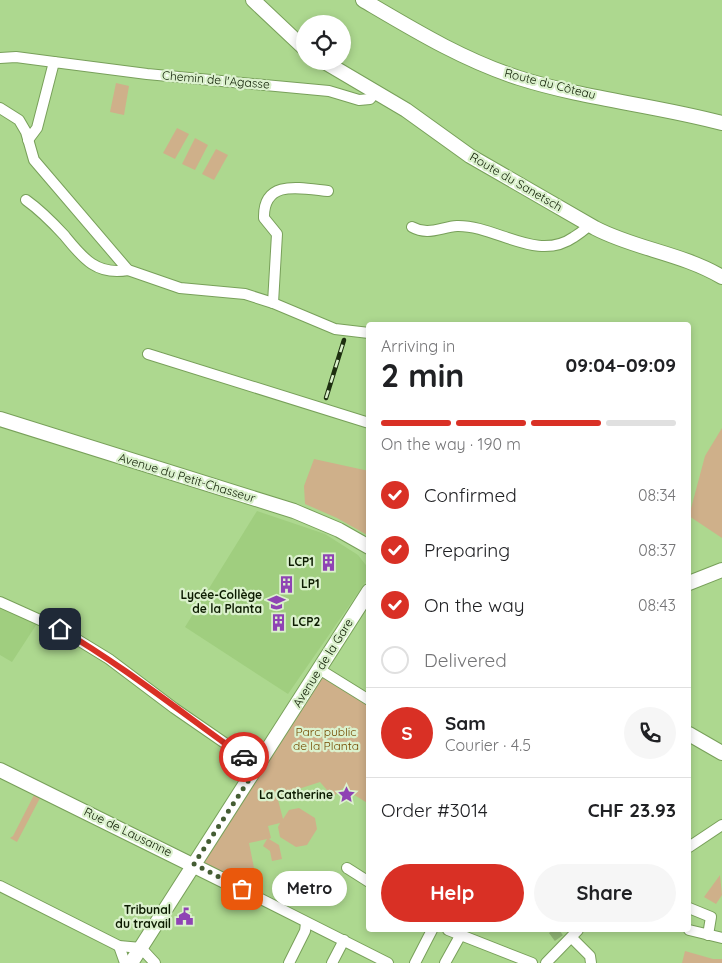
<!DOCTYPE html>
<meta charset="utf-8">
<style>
:root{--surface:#fff;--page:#f6f6f6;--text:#202124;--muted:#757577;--line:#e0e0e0;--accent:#d93025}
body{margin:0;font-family:Quicksand,sans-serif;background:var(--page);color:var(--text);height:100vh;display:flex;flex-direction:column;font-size:19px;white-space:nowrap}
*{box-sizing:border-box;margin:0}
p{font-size:16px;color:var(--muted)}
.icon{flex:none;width:28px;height:28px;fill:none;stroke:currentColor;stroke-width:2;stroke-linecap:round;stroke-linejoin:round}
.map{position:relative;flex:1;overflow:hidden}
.panel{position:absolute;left:366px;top:322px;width:325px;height:610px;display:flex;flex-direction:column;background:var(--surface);border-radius:5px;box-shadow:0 2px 8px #0003}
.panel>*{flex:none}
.buttons{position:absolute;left:296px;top:15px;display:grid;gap:10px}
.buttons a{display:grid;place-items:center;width:55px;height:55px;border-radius:50%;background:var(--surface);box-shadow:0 2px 8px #0003;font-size:25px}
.pin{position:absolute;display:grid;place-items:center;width:42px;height:42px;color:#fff;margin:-21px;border-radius:10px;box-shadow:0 2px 8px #0006}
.courier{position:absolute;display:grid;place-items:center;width:50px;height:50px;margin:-25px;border:4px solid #d93025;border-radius:50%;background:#fff;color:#222;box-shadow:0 1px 6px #0007}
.bubble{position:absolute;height:35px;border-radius:18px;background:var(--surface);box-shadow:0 2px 8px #0003;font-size:16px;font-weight:700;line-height:35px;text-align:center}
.overview em{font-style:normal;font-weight:700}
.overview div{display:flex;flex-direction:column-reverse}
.overview{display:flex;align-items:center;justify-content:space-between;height:85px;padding:0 15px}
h1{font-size:32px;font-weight:700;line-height:38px}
.bar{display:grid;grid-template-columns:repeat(4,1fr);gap:8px 5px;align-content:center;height:60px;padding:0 15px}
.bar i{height:6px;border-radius:4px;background:var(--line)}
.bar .selected{background:var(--accent)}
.bar p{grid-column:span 4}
.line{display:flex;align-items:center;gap:12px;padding:0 15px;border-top:1px solid var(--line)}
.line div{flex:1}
.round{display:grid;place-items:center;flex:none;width:52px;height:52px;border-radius:26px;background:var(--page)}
ol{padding:0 15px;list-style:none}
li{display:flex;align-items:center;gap:15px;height:55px}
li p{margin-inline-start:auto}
li .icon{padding:5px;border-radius:50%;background:var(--accent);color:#fff;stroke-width:4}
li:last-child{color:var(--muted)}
li i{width:28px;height:28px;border:2px solid var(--line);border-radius:50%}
.button{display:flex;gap:10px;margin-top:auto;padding:10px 15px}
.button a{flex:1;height:58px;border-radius:30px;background:var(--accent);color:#fff;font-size:20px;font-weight:700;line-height:58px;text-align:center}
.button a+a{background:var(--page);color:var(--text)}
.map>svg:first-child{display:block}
.built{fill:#a0ce7f}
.green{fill:#cfb08a}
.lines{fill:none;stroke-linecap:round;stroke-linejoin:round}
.street-tunnel{stroke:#8db273;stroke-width:10;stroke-dasharray:10 5;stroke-linecap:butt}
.street-casing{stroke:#78a05a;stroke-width:12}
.secondary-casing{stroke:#78a05a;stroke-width:16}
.street{stroke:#fff;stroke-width:10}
.secondary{stroke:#fff;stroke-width:14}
.rail-casing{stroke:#1d2f10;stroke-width:4.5}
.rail{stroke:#dbf1cd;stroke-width:2.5;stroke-dasharray:8;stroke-linecap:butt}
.done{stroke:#445d33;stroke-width:5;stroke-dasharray:0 9}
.route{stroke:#d93025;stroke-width:6}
.labels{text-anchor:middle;stroke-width:4.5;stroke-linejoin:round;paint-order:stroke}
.street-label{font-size:12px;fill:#0c1b01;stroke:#dbf1cd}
.poi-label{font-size:12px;font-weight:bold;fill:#0c1b01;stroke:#dbf1cd;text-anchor:end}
.park-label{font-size:12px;fill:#734a00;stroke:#dbf1cd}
</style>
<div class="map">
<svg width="722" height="963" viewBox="0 0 722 963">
<rect width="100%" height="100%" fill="#add88f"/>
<g class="built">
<path d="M257,511L325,534L358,555L369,569V577L288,694L185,627Z"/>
<path d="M0,602L40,619L12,662L0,655Z"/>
</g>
<g class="green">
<path d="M116,83L129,86L124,115L110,112Z"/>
<path d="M177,128L189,134L175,159L163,153Z"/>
<path d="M195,138L208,145L195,170L182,164Z"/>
<path d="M216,149L228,155L214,180L202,174Z"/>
<path d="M722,428V538L689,516L705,456Z"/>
<path d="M314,459L369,471V536L337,518L305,504L304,486Z"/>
<path d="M319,669L369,700V804L343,788L333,797L320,782L277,796L283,819L289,810L299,808L315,818L317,829L307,845L296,847L280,837L278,827L280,823L268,826L271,838L269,839L279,845L282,859L272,861L270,851L263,846L267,839L249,843L257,883L255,896L194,864Z"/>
<path d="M34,795L40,798L17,842L10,838L13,836Z"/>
<path d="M720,875L722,895L716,904L704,897Z"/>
<path d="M685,951L713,959H722V963H682Z"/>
</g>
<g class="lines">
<path class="street-tunnel" d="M553,930L561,941"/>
<defs>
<g id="street">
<path d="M0,58L16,57L54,62"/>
<path d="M0,108L19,120L26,132L34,160L128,270L180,288L245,294L273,303L335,329L369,333"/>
<path d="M28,140L37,128L54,62L147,74L329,91L359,100L370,99L375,93"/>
<path d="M26,200C40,210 52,222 64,235C82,257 96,276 128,270"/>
<path d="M412,227C428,236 441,227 457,226C496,225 537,263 574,237C580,233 585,230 589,225"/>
<path d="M273,303L277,234L264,218C263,179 300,188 328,191"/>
<path d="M148,354L369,423"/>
<path d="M0,602L60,629L109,659L174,708L258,766"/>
<path d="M319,669L369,700"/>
<path d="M689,847L722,825"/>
<path d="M347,868L369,882"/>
<path d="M0,886L119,946L141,948L155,963"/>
<path d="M255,896L388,963"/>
<path d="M689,908L711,917L708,935"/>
<path d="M448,930L532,963"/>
<path d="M689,930L722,938"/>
<path d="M572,938L590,956L591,963"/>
<path d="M119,946L125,963"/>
<path d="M289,963L305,931L306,923"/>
<path d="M332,963L344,940"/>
<path d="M415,963L432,930"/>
<path d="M445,963L460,936"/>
<path d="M546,963L578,930"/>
</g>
<g id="secondary">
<path d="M253,0L305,49"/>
<path d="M363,0C414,30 463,60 519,78C585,99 655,105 722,123"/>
<path d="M323,61L406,110L470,156L595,228C635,249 681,253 722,277"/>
<path d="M0,419L294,511L339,530L369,547"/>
<path d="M689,583L722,570"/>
<path d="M689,734L722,753"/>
<path d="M0,770L255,896"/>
<path d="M131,963L369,591"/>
</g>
</defs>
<use href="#street" class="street-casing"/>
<use href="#secondary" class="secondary-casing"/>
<use href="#street" class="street"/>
<use href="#secondary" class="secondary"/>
<defs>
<path id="rail" d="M326,398L344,340"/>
</defs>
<use href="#rail" class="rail-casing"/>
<use href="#rail" class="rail"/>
</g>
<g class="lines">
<path class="done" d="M242,889L194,864L258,766L244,757"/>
<path class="route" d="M60,629C125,667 183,714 244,757"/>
</g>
<defs>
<symbol id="building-bare" viewBox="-9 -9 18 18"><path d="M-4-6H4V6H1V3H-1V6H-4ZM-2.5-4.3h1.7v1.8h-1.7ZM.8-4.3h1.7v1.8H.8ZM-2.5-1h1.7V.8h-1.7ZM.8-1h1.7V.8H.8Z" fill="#8f43b4" stroke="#dbf1cd" stroke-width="2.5" paint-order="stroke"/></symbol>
<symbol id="school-bare" viewBox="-9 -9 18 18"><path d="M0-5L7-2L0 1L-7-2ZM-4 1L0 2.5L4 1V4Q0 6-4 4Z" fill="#8f43b4" stroke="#dbf1cd" stroke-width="2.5" paint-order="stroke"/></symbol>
<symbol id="sight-bare" viewBox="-9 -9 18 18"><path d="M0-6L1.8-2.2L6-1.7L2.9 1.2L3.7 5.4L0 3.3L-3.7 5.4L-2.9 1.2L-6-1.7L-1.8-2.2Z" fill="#8f43b4" stroke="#dbf1cd" stroke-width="2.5" paint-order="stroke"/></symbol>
<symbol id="civic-bare" viewBox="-9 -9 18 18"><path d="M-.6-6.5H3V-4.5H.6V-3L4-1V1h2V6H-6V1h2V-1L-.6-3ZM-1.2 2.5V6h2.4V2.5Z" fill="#8f43b4" stroke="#dbf1cd" stroke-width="2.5" paint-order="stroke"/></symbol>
</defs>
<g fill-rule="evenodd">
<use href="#building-bare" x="316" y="550" width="25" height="25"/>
<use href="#building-bare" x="274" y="572" width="25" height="25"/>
<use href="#school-bare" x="264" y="590" width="25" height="25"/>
<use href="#building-bare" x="266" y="610" width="25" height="25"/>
<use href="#sight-bare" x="334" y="782" width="25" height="25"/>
<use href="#civic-bare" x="172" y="904" width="25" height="25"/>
</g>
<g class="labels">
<g class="street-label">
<text transform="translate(216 80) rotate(5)" y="4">Chemin de l'Agasse</text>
<text transform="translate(550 84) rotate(14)" y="4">Route du Côteau</text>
<text transform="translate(516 182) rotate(30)" y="4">Route du Sanetsch</text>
<text transform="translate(187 478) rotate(17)" y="4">Avenue du Petit-Chasseur</text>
<text transform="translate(323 663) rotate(-58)" y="4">Avenue de la Gare</text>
<text transform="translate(128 832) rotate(26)" y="4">Rue de Lausanne</text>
</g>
<g class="poi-label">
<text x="314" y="566">LCP1</text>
<text x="301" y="588" text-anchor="start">LP1</text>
<text x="262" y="599">Lycée-Collège<tspan x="262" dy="14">de la Planta</tspan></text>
<text x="292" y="626" text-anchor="start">LCP2</text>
<text x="333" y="799">La Catherine</text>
<text x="171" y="914">Tribunal<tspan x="171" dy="14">du travail</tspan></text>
</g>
<g class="park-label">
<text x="326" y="736">Parc public<tspan x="326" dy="14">de la Planta</tspan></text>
</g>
</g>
</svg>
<div class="buttons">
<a><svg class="icon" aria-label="locate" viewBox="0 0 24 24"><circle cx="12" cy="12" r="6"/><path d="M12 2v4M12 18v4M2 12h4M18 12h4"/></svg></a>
</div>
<div class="pin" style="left:242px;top:889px;background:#ea580c"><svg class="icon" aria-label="bag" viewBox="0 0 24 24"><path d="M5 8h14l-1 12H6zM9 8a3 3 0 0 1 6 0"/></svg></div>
<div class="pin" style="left:60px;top:629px;background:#1f2937"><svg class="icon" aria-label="home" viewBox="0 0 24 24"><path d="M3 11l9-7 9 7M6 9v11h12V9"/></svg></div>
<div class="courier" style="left:244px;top:757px"><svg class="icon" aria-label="car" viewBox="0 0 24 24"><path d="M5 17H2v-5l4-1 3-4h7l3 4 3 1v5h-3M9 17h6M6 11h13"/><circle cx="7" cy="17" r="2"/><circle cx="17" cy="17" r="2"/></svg></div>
<div class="bubble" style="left:272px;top:871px;width:75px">Metro</div>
<section class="panel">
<div class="overview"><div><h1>2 min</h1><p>Arriving in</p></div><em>09:04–09:09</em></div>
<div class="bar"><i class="selected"></i><i class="selected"></i><i class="selected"></i><i></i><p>On the way · 190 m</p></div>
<ol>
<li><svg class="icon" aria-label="check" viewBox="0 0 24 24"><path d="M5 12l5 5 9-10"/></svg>Confirmed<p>08:34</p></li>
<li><svg class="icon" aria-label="check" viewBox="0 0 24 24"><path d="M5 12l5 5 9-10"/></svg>Preparing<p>08:37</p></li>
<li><svg class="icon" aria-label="check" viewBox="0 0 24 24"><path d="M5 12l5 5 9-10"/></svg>On the way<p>08:43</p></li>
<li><i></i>Delivered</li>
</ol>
<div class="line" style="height:90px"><b class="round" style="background:var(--accent);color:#fff">S</b><div><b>Sam</b><p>Courier · 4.5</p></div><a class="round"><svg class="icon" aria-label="phone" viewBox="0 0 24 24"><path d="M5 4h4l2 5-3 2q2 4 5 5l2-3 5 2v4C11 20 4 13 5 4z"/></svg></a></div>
<div class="line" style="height:65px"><div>Order #3014</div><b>CHF 23.93</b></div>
<div class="button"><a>Help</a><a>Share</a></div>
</section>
</div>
